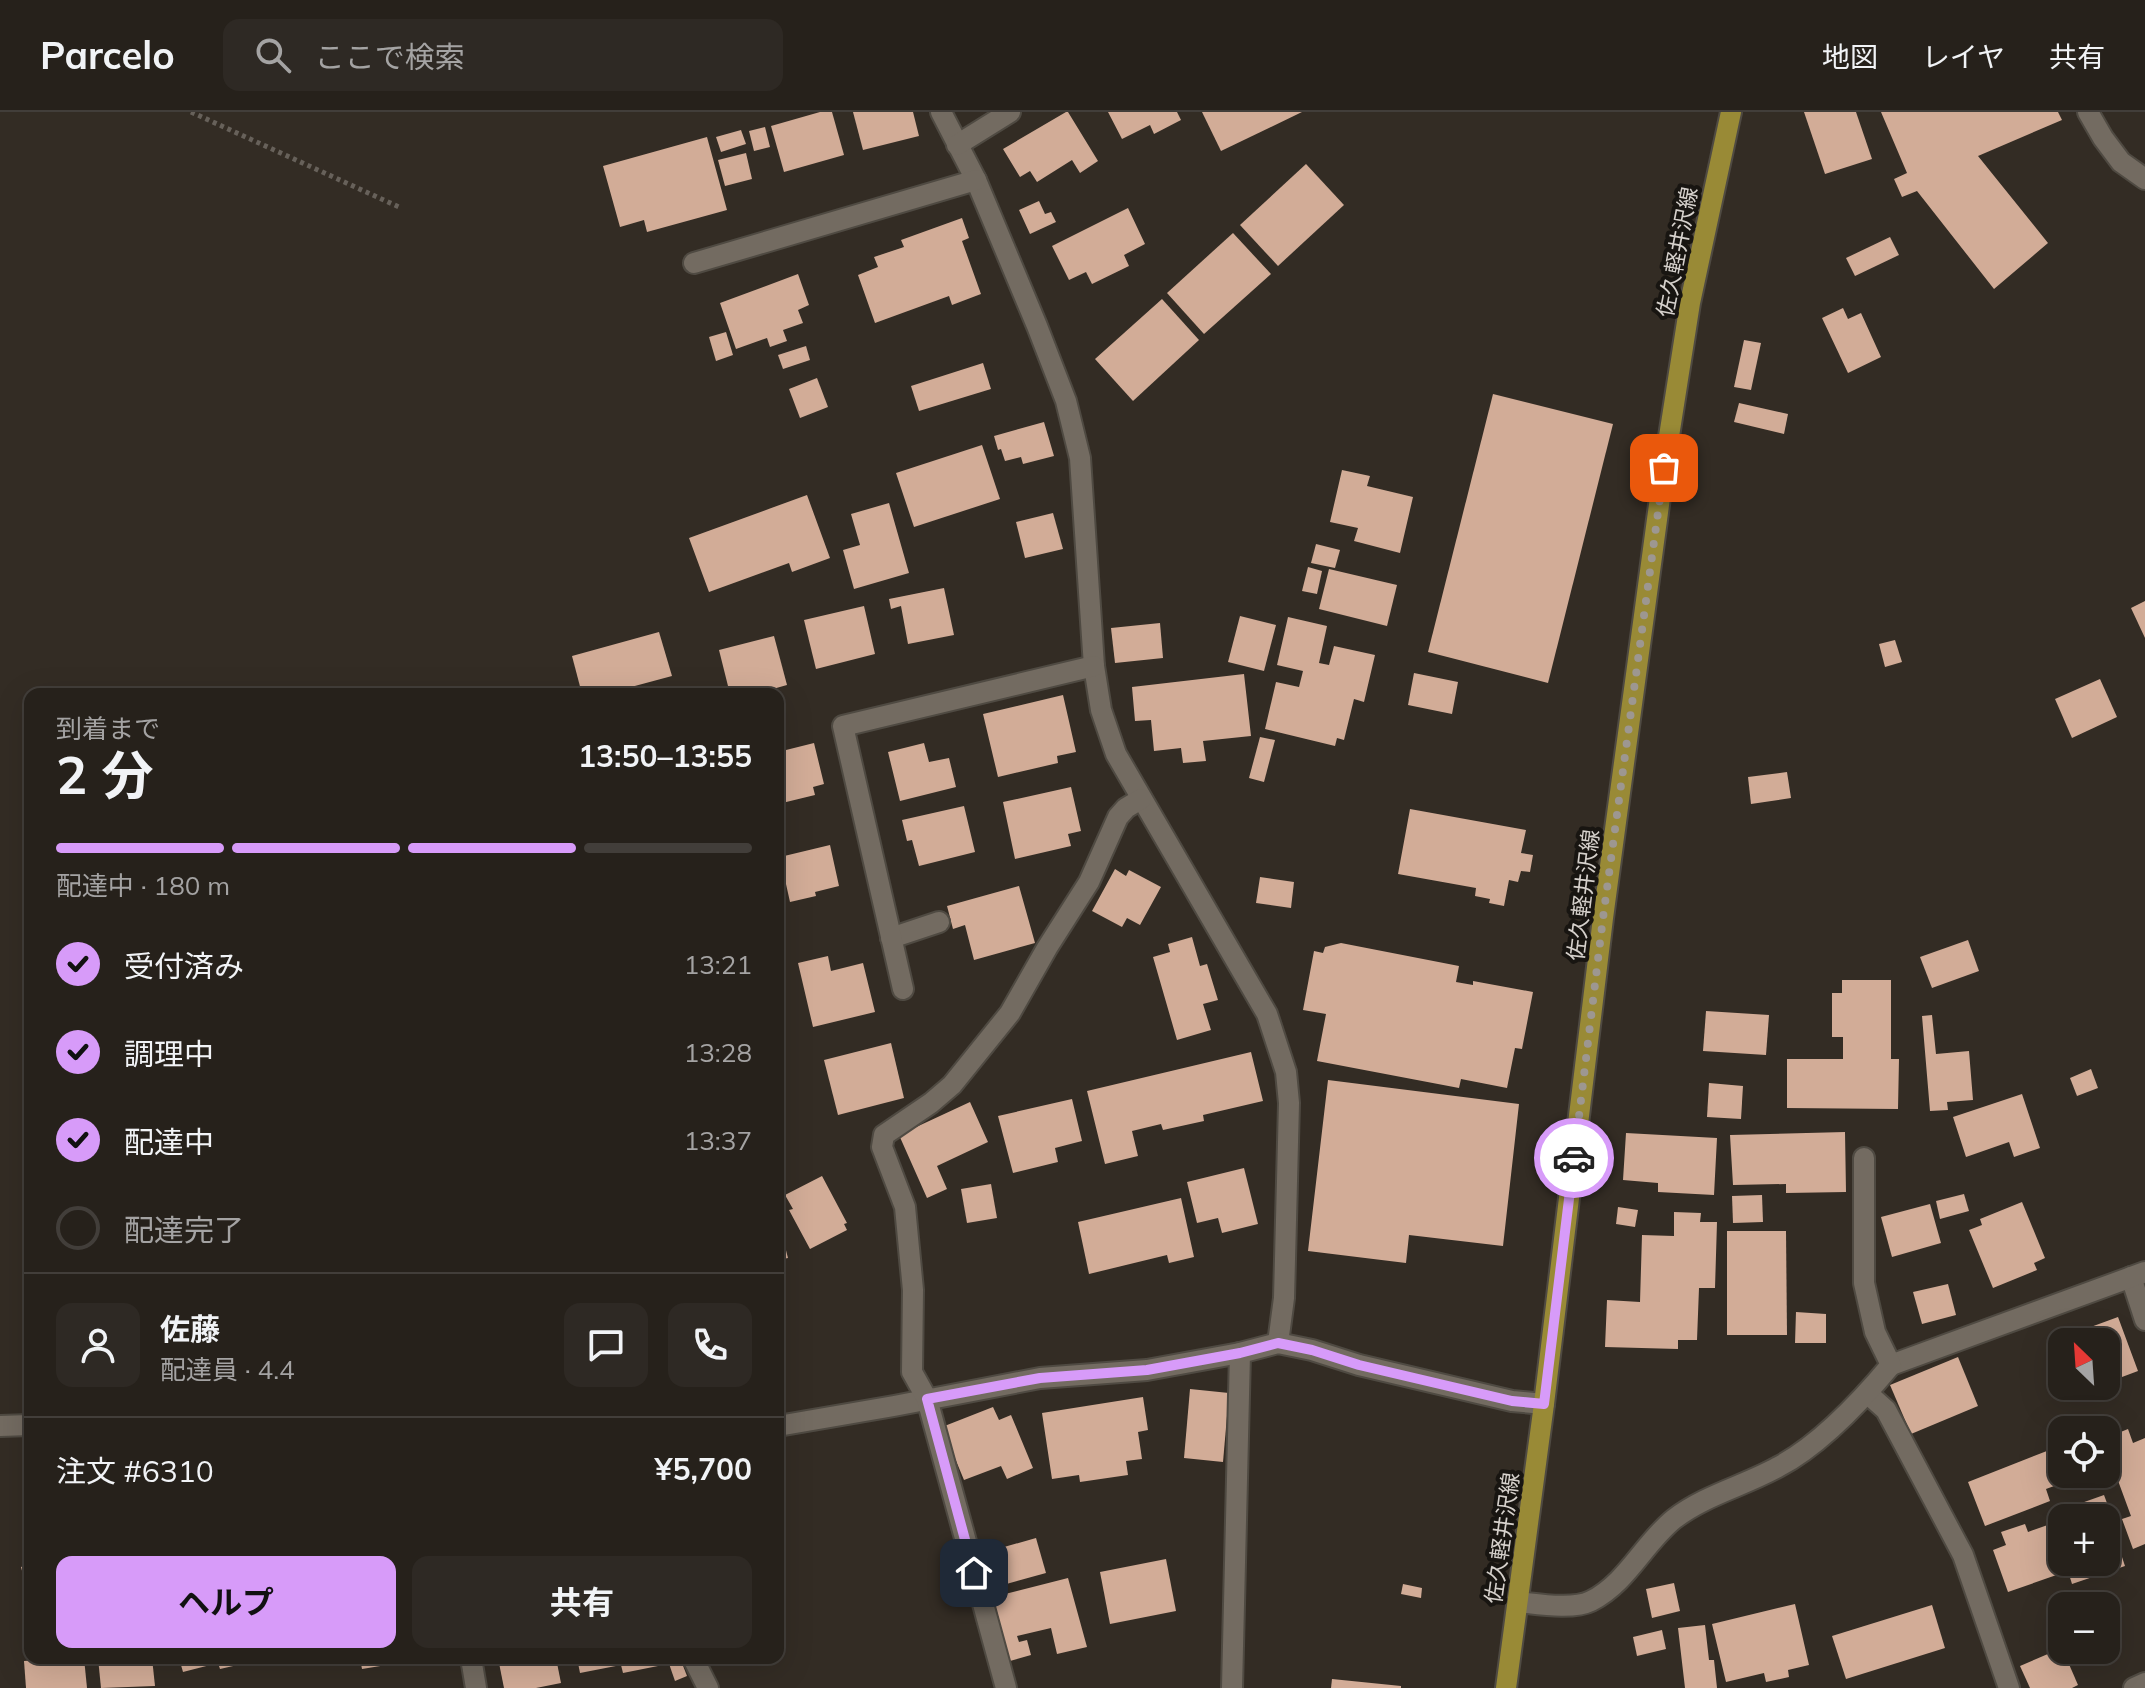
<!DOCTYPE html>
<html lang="ja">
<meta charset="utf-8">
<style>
:root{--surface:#26211b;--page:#2e2924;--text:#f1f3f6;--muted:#a4a3a3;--line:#423e3a;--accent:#d79bf9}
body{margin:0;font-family:Mulish,"Noto Sans JP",sans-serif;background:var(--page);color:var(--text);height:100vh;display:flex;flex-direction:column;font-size:30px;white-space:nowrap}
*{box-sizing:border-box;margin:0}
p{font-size:26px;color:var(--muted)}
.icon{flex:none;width:44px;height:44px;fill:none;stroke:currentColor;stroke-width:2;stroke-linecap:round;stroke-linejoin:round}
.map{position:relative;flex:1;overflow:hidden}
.panel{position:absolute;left:24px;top:576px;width:760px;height:976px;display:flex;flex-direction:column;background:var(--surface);border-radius:16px;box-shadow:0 8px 32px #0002,0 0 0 2px var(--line)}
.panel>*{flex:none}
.needle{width:52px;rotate:335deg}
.buttons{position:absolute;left:2048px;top:1216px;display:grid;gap:16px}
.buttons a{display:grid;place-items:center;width:72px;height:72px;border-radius:16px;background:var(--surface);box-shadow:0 8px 32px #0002,0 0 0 2px var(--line);font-size:40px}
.pin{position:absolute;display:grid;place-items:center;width:68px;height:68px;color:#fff;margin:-34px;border-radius:16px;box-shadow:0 4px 12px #0006}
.courier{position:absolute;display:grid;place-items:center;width:80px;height:80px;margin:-40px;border:6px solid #d79bf9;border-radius:50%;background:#fff;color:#222;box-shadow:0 2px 10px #0007}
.overview em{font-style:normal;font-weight:700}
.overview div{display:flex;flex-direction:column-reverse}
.overview{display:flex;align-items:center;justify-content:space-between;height:136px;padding:0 32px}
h1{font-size:52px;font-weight:700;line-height:60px}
.bar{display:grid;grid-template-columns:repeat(4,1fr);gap:12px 8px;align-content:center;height:96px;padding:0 32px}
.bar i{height:10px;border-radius:6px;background:var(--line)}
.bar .active{background:var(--accent)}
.bar p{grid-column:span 4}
.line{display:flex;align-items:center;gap:20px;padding:0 32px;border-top:2px solid var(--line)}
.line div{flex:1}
.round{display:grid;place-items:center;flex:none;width:84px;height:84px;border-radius:16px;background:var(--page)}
ol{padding:0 32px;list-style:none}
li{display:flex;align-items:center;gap:24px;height:88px}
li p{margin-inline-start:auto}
li .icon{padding:8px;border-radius:50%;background:var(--accent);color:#111;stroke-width:4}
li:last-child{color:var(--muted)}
li i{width:44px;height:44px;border:4px solid var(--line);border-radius:50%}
.action{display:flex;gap:16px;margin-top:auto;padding:16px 32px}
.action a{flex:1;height:92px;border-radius:16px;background:var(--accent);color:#111;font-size:32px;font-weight:700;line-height:92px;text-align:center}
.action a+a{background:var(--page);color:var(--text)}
header{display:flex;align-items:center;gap:48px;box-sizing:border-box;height:112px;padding:0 40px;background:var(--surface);border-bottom:2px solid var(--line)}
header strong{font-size:38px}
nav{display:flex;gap:44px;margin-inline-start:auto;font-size:28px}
.search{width:560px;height:72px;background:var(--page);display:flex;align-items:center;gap:20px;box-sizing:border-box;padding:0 28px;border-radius:16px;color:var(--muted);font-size:30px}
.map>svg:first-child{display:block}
.building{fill:#d2ac97}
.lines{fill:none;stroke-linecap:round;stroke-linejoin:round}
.minor-casing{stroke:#4f4a42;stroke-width:24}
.major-casing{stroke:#4f4a42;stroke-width:24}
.path{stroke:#67615a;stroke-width:5;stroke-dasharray:4 4;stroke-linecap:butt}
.minor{stroke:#736b61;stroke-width:20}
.major{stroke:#998a36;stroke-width:20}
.done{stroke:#9d9791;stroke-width:8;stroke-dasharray:0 14.4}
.route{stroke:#d79bf9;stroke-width:10}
.labels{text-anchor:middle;stroke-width:8;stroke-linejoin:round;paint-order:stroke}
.street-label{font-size:22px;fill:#d6d1cc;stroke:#181511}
</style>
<header>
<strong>Parcelo</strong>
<div class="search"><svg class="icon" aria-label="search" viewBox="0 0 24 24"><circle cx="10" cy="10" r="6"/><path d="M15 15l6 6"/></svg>ここで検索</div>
<nav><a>地図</a><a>レイヤ</a><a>共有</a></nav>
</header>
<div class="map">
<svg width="2145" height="1576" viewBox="0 0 2145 1576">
<rect width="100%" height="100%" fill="#332c24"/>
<g class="building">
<path d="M820,0H832L844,43L784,60L771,14Z"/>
<path d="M853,0H913L919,24L863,38Z"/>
<path d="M1066,0H1068L1098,49L1080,61L1072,48L1037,70L1030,59L1020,65L1003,37Z"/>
<path d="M1108,0H1177L1181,8L1154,22L1150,13L1122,27Z"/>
<path d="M1202,0H1302L1221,39Z"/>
<path d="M1804,0H1856L1872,47L1825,62Z"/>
<path d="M1881,0H2058L2062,8L1978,44L2048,131L1994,177L1917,79L1902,85L1894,67L1907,61Z"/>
<path d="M765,15L770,35L754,39L749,19Z"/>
<path d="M741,18L746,32L721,40L716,25Z"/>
<path d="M707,25L727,98L647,120L644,108L620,115L603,54Z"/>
<path d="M746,41L752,67L725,74L718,48Z"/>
<path d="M1306,52L1344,93L1278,154L1240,113Z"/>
<path d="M1039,89L1045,102L1051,100L1056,110L1030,122L1019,98Z"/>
<path d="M1128,96L1145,132L1124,143L1129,154L1092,172L1086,160L1069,168L1052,134Z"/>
<path d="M962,106L969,126L962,129L981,182L952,193L949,184L875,211L858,163L878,155L874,145L904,135L901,128Z"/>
<path d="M1233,121L1271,162L1204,222L1167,181Z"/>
<path d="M1890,125L1899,143L1855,164L1846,146Z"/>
<path d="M798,162L809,193L798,198L803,211L783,218L787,229L770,235L767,226L736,237L720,191Z"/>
<path d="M1162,187L1199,228L1133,289L1095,247Z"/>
<path d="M1843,196L1848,207L1861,201L1881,245L1848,261L1822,206Z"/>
<path d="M726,220L733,243L716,249L709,225Z"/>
<path d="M1744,228L1761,231L1751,278L1734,275Z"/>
<path d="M806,234L810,248L783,257L778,243Z"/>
<path d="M983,251L991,277L919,299L911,274Z"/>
<path d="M817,266L828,295L800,306L789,277Z"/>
<path d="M1493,282L1613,312L1548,571L1428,540Z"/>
<path d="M1739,291L1788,302L1784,322L1734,310Z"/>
<path d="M1044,310L1054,344L1023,352L1021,345L1005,349L1001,337L998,338L994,324Z"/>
<path d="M982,333L1000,387L914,415L896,361Z"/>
<path d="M1342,358L1370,364L1367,374L1413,385L1400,441L1354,429L1358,416L1330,410Z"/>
<path d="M807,383L830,446L792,460L789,451L709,480L689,426Z"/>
<path d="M889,391L909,461L854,477L843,438L860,433L851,402Z"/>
<path d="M1053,401L1063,437L1025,446L1016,410Z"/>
<path d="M1316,432L1340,438L1335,456L1311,451Z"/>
<path d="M1308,455L1322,459L1317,482L1302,479Z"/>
<path d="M1329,457L1397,473L1387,514L1319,497Z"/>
<path d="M944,476L954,523L908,532L901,494L891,497L889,487Z"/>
<path d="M2145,489V526L2131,496Z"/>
<path d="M864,494L875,542L816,557L804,508Z"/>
<path d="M1240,504L1276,513L1264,559L1228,550Z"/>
<path d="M1288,505L1327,514L1319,551L1329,553L1334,534L1375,543L1364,590L1354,587L1344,628L1337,626L1335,634L1265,617L1276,570L1299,575L1303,559L1277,553Z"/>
<path d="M1160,511L1163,546L1115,551L1111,516Z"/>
<path d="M659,520L672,564L605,582H582L572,544Z"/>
<path d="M774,524L787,573L755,582H730L719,538Z"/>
<path d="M1895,528L1902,550L1885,555L1879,532Z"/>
<path d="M1414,561L1458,570L1452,602L1408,593Z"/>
<path d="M1244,562L1251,624L1203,629L1206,649L1183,651L1181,636L1154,639L1151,608L1135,609L1132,575Z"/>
<path d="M2100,567L2117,605L2072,626L2055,587Z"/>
<path d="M1063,583L1076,640L1057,644L1058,651L998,665L983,602Z"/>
<path d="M1260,625L1275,628L1264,670L1249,666Z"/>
<path d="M814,631L824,672L813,675L815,683L778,692V640Z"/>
<path d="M924,631L929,650L949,646L956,675L900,689L888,640Z"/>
<path d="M1787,660L1791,686L1751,692L1748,665Z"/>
<path d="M1071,675L1081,719L1068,722L1071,734L1015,747L1003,690Z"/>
<path d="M964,694L975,740L919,754L912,728L907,729L902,708Z"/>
<path d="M1410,697L1526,718L1521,741L1533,743L1530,760L1521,759L1518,770L1509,768L1504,794L1489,791L1490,787L1475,784L1476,776L1398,762Z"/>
<path d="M830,733L839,774L815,780L816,784L790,790L780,745Z"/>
<path d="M1115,757L1126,764L1129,758L1161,775L1140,813L1127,806L1122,815L1092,799Z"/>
<path d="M1260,765L1294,770L1291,796L1256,791Z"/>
<path d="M1019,774L1035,831L974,848L965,813L953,817L947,794Z"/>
<path d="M1192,825L1200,854L1207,852L1218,888L1203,892L1211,918L1177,928L1153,845L1170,840L1168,832Z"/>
<path d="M1968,828L1979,859L1932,876L1920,845Z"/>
<path d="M1341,831L1459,854L1456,870L1473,873V869L1533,880L1522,937L1515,936L1507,976L1461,967L1459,976L1317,949L1326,902L1303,898L1314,839L1323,841L1325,835Z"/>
<path d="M828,844L831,859L863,851L875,900L813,915L798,851Z"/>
<path d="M1842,868H1891V947H1899L1898,997L1787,996V947H1843V925H1832V881H1842Z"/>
<path d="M1706,899L1769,903L1766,943L1703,939Z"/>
<path d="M1932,903L1936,942L1969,939L1973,988L1947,990L1948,998L1930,999L1922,904Z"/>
<path d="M891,931L904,986L838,1003L824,948Z"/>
<path d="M1251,940L1263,989L1203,1003L1204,1009L1163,1018L1161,1012L1132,1019L1138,1044L1105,1052L1087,979Z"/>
<path d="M2091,957L2098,976L2077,984L2070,966Z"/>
<path d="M1328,968L1519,992L1503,1134L1409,1123L1406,1151L1308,1139Z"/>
<path d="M1709,971L1743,974L1741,1007L1707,1005Z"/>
<path d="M2022,982L2040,1036L2014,1045L2009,1030L1966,1045L1953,1005Z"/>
<path d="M1072,987L1082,1029L1055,1036L1058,1050L1013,1061L998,1004Z"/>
<path d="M970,990L988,1030L937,1054L947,1077L927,1086L899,1023Z"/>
<path d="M1845,1020L1846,1080L1786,1081V1072L1733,1073L1730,1023Z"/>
<path d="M1626,1021L1717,1026L1714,1083L1658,1080V1071L1623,1068Z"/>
<path d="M1244,1056L1258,1112L1222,1121L1218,1106L1197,1111L1187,1070Z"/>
<path d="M822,1064L847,1111L844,1112L847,1118L810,1137L789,1098L793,1097L785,1083Z"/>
<path d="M991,1072L997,1106L967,1111L961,1077Z"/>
<path d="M1964,1082L1969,1099L1940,1107L1936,1089Z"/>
<path d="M1762,1083L1763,1110L1733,1111L1732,1084Z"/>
<path d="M1181,1086L1194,1145L1169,1151L1167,1143L1089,1162L1078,1110Z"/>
<path d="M2022,1090L2045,1146L2034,1151L2037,1158L1993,1176L1969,1118L1982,1113L1980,1107Z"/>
<path d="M1930,1092L1941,1131L1892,1145L1881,1105Z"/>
<path d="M1618,1095L1638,1098L1635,1115L1616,1112Z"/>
<path d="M1674,1100L1701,1101L1700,1110H1717L1715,1176H1699L1697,1228H1678V1237L1605,1235L1607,1188L1640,1190L1642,1123L1674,1124Z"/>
<path d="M778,1108L788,1146L778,1148Z"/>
<path d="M1727,1119H1786L1787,1223H1727Z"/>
<path d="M1948,1172L1956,1203L1922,1212L1913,1180Z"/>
<path d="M1796,1200L1826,1202V1231H1795Z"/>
<path d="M2118,1205L2138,1259L2106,1271V1230H2062V1237L2058,1227Z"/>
<path d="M1958,1245L1978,1294L1911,1322L1890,1273Z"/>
<path d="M1190,1277L1229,1281L1223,1350L1184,1346Z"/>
<path d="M1143,1285L1148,1318L1138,1320L1142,1347L1126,1349L1128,1363L1080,1370L1079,1363L1052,1367L1042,1301Z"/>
<path d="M993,1295L999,1308L1011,1303L1033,1356L1007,1367L1001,1354L964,1368L942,1315Z"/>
<path d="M2128,1317L2133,1331L2145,1326V1432L2133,1437L2122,1407L2131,1404L2106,1336V1326Z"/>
<path d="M2052,1337L2065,1370L2046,1377L2050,1389L1985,1414L1968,1370Z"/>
<path d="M2104,1383L2114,1410L2106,1412V1406H2062V1450H2106V1437L2118,1433L2125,1454L2072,1472L2068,1459L2008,1480L1993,1438L2006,1433L2001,1420L2025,1412L2028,1420L2059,1409L2056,1400Z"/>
<path d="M1036,1426L1046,1461L992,1476L983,1441Z"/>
<path d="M1166,1447L1176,1499L1110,1512L1100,1460Z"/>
<path d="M30,1452V1483L29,1484L21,1455Z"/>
<path d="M1068,1466L1087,1535L1057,1542L1051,1516L1017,1524L1019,1530L1027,1528L1031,1543L1010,1549L993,1485Z"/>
<path d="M1674,1471L1680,1499L1652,1506L1646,1477Z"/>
<path d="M1403,1472L1422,1476L1421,1486L1401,1482Z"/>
<path d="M1795,1492L1809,1553L1788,1558L1789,1565L1766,1570L1764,1561L1726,1570L1712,1512Z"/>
<path d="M1932,1493L1945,1536L1846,1567L1832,1524Z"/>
<path d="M1705,1513L1709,1548H1714L1717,1576H1685L1678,1516Z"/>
<path d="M1662,1518L1666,1537L1637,1544L1633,1525Z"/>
<path d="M2062,1536L2078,1573L2072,1576H2030L2020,1554Z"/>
<path d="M66,1546H84L87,1576H26L24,1549Z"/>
<path d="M98,1546H152L155,1574L101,1576Z"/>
<path d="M179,1546H241L242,1552L220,1557L218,1551L183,1560Z"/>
<path d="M360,1546H417V1548L362,1557Z"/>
<path d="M498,1546H556L561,1571L536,1576H504Z"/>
<path d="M577,1546H656L658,1554L623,1561L621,1553L580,1561Z"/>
<path d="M667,1546H680L687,1564L675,1569Z"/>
<path d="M1332,1567L1401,1574V1576H1331Z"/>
</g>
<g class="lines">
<defs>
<g id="minor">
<path d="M941,0L976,68L1037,214L1066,289L1080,346L1094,554L1101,598L1116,642L1267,902L1286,960L1289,991L1284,1186L1278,1231"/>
<path d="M2088,0L2103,26L2121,50L2145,67"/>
<path d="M957,33L1010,0"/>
<path d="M694,151L976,68"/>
<path d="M891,826L939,810"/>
<path d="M903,877L843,614L1094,554"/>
<path d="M2131,1165L2145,1208"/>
<path d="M1891,1253L2145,1160"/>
<path d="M1867,1281L1886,1298L1963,1443L2009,1576"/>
<path d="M0,1314L30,1313"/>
<path d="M778,1314L894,1294L1040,1266L1147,1258L1240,1241L1278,1231L1312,1238L1359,1253L1512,1289L1544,1292"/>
<path d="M1518,1490C1538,1492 1573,1498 1591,1489C1627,1471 1644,1431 1674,1407C1705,1383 1744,1374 1778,1355C1820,1333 1861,1289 1891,1253L1875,1220L1864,1171V1046"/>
<path d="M471,1546L476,1576"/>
<path d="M693,1546L708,1576"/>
<path d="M1006,1576L927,1287L912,1260L913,1178L905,1095L882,1035L884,1023L931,991L952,973L1010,901L1047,836L1089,770L1118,705L1126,696L1141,687"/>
<path d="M1232,1576L1240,1241"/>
<path d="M2134,1576L2145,1571"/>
</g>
<path id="major" d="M1506,1576L1544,1292L1603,806L1664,356L1690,191L1731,0"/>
</defs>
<use href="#minor" class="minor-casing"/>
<use href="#major" class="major-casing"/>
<path class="path" d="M191,0L399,95"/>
<use href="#minor" class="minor"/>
<use href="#major" class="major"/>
</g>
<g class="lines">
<path class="done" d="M1574,1046L1603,806L1664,356"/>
<path class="route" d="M974,1461L927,1287L1040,1266L1147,1258L1240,1241L1278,1231L1312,1238L1359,1253L1512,1289L1544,1292L1574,1046"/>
</g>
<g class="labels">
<g class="street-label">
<text transform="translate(1677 140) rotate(-79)" y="8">佐久軽井沢線</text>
<text transform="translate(1583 783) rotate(-83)" y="8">佐久軽井沢線</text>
<text transform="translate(1502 1426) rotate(-82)" y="8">佐久軽井沢線</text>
</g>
</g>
</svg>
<div class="buttons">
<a><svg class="needle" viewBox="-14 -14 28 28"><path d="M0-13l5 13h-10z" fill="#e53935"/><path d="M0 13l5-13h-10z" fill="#a4a3a3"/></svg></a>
<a><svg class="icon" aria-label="locate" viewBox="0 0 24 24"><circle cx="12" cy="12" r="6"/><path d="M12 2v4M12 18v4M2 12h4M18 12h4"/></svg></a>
<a>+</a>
<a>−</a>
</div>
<div class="pin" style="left:1664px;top:356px;background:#ea580c"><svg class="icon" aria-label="bag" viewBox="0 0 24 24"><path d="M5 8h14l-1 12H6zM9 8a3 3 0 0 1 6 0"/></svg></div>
<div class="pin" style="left:974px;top:1461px;background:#1f2937"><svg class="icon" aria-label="home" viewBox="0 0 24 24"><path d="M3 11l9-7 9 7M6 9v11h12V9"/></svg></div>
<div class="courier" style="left:1574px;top:1046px"><svg class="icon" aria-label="car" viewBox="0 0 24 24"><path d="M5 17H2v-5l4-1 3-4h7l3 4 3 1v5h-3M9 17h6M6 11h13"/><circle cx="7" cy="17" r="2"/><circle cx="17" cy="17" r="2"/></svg></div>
<section class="panel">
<div class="overview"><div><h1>2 分</h1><p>到着まで</p></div><em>13:50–13:55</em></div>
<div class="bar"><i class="active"></i><i class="active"></i><i class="active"></i><i></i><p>配達中 · 180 m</p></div>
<ol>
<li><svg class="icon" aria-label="check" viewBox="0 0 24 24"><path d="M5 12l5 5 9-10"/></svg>受付済み<p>13:21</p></li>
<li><svg class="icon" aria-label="check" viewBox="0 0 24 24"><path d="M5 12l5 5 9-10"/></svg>調理中<p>13:28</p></li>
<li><svg class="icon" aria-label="check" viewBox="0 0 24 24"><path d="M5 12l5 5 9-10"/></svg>配達中<p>13:37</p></li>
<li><i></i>配達完了</li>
</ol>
<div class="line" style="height:144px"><a class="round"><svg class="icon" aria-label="person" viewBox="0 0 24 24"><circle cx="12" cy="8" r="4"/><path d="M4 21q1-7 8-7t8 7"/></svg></a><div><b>佐藤</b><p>配達員 · 4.4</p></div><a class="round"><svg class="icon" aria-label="chat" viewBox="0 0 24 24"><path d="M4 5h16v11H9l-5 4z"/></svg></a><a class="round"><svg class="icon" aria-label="phone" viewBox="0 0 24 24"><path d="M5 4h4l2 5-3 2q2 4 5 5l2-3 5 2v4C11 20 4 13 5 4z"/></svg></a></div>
<div class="line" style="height:104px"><div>注文 #6310</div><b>¥5,700</b></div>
<div class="action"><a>ヘルプ</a><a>共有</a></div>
</section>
</div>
